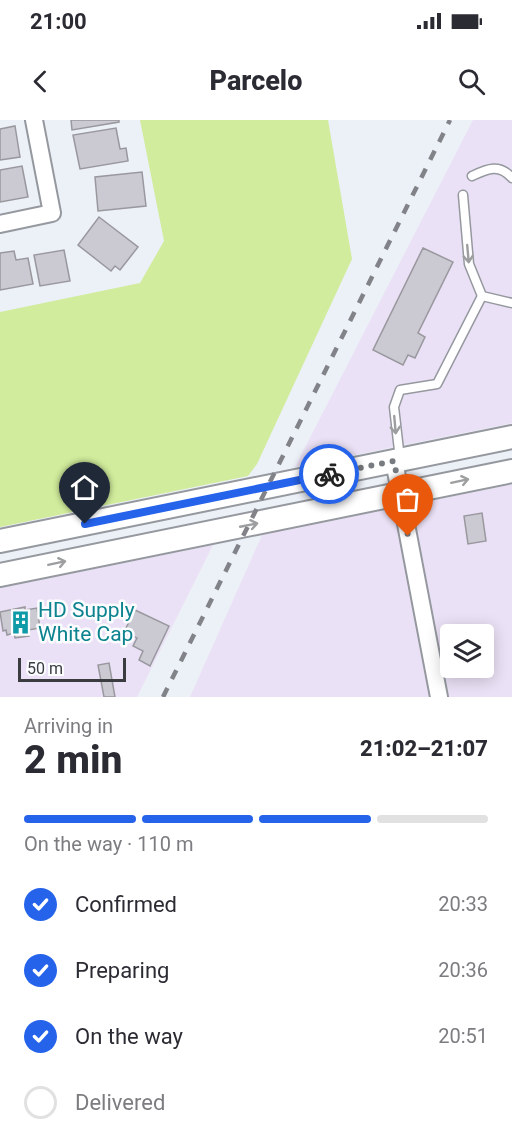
<!DOCTYPE html>
<meta charset="utf-8">
<style>
:root{--surface:#fff;--page:#f7f7f7;--text:#2b2b33;--muted:#7c7c81;--line:#e1e1e2;--accent:#2563eb}
body{margin:0;font-family:Roboto,sans-serif;background:var(--page);color:var(--text);height:100vh;display:flex;flex-direction:column;font-size:22px;white-space:nowrap}
*{box-sizing:border-box;margin:0}
p{font-size:20px;color:var(--muted)}
.icon{flex:none;width:33px;height:33px;fill:none;stroke:currentColor;stroke-width:2;stroke-linecap:round;stroke-linejoin:round}
.map{position:relative;height:577px;overflow:hidden}
.details{display:flex;flex-direction:column;background:var(--surface);flex:1}
.details>*{flex:none}
.fabs{position:absolute;left:440px;top:504px;display:grid;gap:12px}
.fabs a{display:grid;place-items:center;width:54px;height:54px;border-radius:6px;background:var(--surface);box-shadow:0 3px 15px #0003;font-size:30px}
.scale{position:absolute;left:18px;bottom:15px;width:108px;box-sizing:border-box;padding-left:6px;border:3px solid #3a3c3f;border-top:0;font-size:16px;line-height:21px;white-space:nowrap;color:#3a3c3f;-webkit-text-stroke:4px #fcfdff;paint-order:stroke}
.pin{position:absolute;display:grid;place-items:center;width:51px;height:51px;color:#fff;margin:-62px -26px;border-radius:50% 50% 50% 0;rotate:-45deg;box-shadow:0 0 6px #0007}
.pin .icon{rotate:45deg}
.courier{position:absolute;display:grid;place-items:center;width:60px;height:60px;margin:-30px;border:4px solid #2563eb;border-radius:50%;background:#fff;color:#222;box-shadow:0 2px 8px #0007}
.head em{font-style:normal;font-weight:800}
.head div{display:flex;flex-direction:column-reverse}
.head{display:flex;align-items:center;justify-content:space-between;height:102px;padding:0 24px}
h1{font-size:39px;font-weight:800;line-height:45px}
.bar{display:grid;grid-template-columns:repeat(4,1fr);gap:9px 6px;align-content:center;height:72px;padding:0 24px}
.bar i{height:8px;border-radius:4px;background:var(--line)}
.bar .on{background:var(--accent)}
.bar p{grid-column:span 4}
ol{padding:0 24px;list-style:none}
li{display:flex;align-items:center;gap:18px;height:66px}
li p{margin-inline-start:auto}
li .icon{padding:6px;border-radius:50%;background:var(--accent);color:#fff;stroke-width:4}
li:last-child{color:var(--muted)}
li i{width:33px;height:33px;border:3px solid var(--line);border-radius:50%}
.status{display:flex;justify-content:space-between;align-items:center;height:42px;padding:0 30px;background:var(--surface);direction:ltr}
.status svg{height:16px;fill:currentColor}
header{display:flex;justify-content:space-between;align-items:center;height:78px;padding:0 24px;background:var(--surface);font-size:27px;font-weight:800}
.map>svg:first-child{display:block}
.industrial{fill:#ebe1f6;fill-rule:evenodd}
.green{fill:#d1ec9c}
.building{fill:#cbc9d1;stroke:#9a989f;stroke-width:1.5}
.lines{fill:none;stroke-linecap:round;stroke-linejoin:round}
.lane-casing{stroke:#95999f;stroke-width:11}
.street-casing{stroke:#95999f;stroke-width:20}
.secondary-casing{stroke:#95999f;stroke-width:26}
.lane{stroke:#fff;stroke-width:8}
.street{stroke:#fff;stroke-width:16}
.secondary{stroke:#fff;stroke-width:22}
.rail{stroke:#818388;stroke-width:4.5;stroke-dasharray:10 10;stroke-linecap:butt}
.oneway{stroke:#9c9e9f}
.done{stroke:#787b7f;stroke-width:6;stroke-dasharray:0 10.8}
.route{stroke:#2563eb;stroke-width:8}
.labels{text-anchor:middle;stroke-width:5;stroke-linejoin:round;paint-order:stroke}
.culture-label{font-size:21px;fill:#0d838f;stroke:#fcfdff;text-anchor:start}
</style>
<div class="status"><b>21:00</b><svg viewBox="0 0 49 12"><path d="M0 12V9h3v3zM5 12V6h3v6zM10 12V3h3v9zM15 12V0h3v12zM26 1h20v11H26zM47 4h2v5h-2z"/></svg></div>
<header><svg class="icon" aria-label="back" viewBox="0 0 24 24"><path d="M15 5l-7 7 7 7"/></svg>Parcelo<svg class="icon" aria-label="search" viewBox="0 0 24 24"><circle cx="10" cy="10" r="6"/><path d="M15 15l6 6"/></svg></header>
<div class="map">
<svg width="512" height="577" viewBox="0 0 512 577">
<rect width="100%" height="100%" fill="#ecf0f7"/>
<g class="industrial">
<path d="M473,0H512V303L295,347Z"/>
<path d="M512,364V577H190L262,415ZM450,514H483V548H450Z"/>
<path d="M213,425L137,577H0V468Z"/>
</g>
<path class="green" d="M140,0H328L352,139L257,344L248,356L0,407V192L140,163L164,121Z"/>
<g class="building">
<path d="M71,0H119V2L72,10Z"/>
<path d="M15,6L20,37L0,40V9Z"/>
<path d="M116,8L120,29L126,28L128,41L80,49L73,15Z"/>
<path d="M22,46L28,77L0,82V50Z"/>
<path d="M142,52L146,86L98,91L95,57Z"/>
<path d="M99,97L138,127L120,150L115,146L111,151L78,125Z"/>
<path d="M423,128L453,142L418,213L425,217L415,238L408,235L403,245L373,230Z"/>
<path d="M64,130L70,161L40,166L34,135Z"/>
<path d="M14,131L16,140L28,138L33,164L0,170V133Z"/>
<path d="M482,393L486,421L468,424L464,396Z"/>
<path d="M25,487V490L37,488L40,508L28,510L29,516L15,518L14,513L7,515L6,510L3,511L0,492Z"/>
<path d="M135,490L169,506L150,546L139,540L143,531L133,526L137,518L124,512Z"/>
<path d="M109,543L115,577H104L98,545Z"/>
</g>
<g class="lines">
<defs>
<g id="lane">
<path d="M472,56C487,49 499,43 512,58"/>
<path d="M463,75L469,144L482,176L512,183"/>
<path d="M400,339L394,287L400,270L437,264L482,176"/>
</g>
<g id="street">
<path d="M0,104L52,93L34,0"/>
<path d="M394,341L439,577"/>
</g>
<g id="secondary">
<path d="M0,421L512,317"/>
<path d="M0,455L512,351"/>
</g>
</defs>
<use href="#lane" class="lane-casing"/>
<use href="#street" class="street-casing"/>
<use href="#secondary" class="secondary-casing"/>
<use href="#lane" class="lane"/>
<use href="#street" class="street"/>
<use href="#secondary" class="secondary"/>
<path class="rail" d="M163,577L450,0"/>
</g>
<defs><path id="oneway-shaft" d="M-6 0H5M1.5-3L5.5 0L1.5 3" fill="none" stroke-width="1.6" stroke-linecap="round" stroke-linejoin="round" transform="scale(1.5)"/></defs>
<g class="oneway">
<use href="#oneway-shaft" transform="translate(468 134) rotate(85)"/>
<use href="#oneway-shaft" transform="translate(395 305) rotate(85)"/>
<use href="#oneway-shaft" transform="translate(460 361) rotate(-12)"/>
<use href="#oneway-shaft" transform="translate(249 405) rotate(-11)"/>
<use href="#oneway-shaft" transform="translate(57 443) rotate(-12)"/>
</g>
<g class="lines">
<path class="done" d="M329,354L394,341L408,416"/>
<path class="route" d="M85,404L329,354"/>
</g>
<defs>
<symbol id="building-bare" viewBox="-9 -9 18 18"><path d="M-4-6H4V6H1V3H-1V6H-4ZM-2.5-4.3h1.7v1.8h-1.7ZM.8-4.3h1.7v1.8H.8ZM-2.5-1h1.7V.8h-1.7ZM.8-1h1.7V.8H.8Z" fill="#0f9aa8" stroke="#fcfdff" stroke-width="2.5" paint-order="stroke"/></symbol>
</defs>
<g fill-rule="evenodd">
<use href="#building-bare" x="4" y="486" width="33" height="33"/>
</g>
<g class="labels">
<g class="culture-label">
<text x="38" y="497">HD Supply<tspan x="38" dy="24">White Cap</tspan></text>
</g>
</g>
</svg>
<div class="fabs">
<a><svg class="icon" aria-label="layers" viewBox="0 0 24 24"><path d="M12 4l9 5-9 5-9-5zM3 14l9 5 9-5"/></svg></a>
</div>
<div class="scale">50 m</div>
<div class="pin" style="left:408px;top:416px;background:#ea580c"><svg class="icon" aria-label="bag" viewBox="0 0 24 24"><path d="M5 8h14l-1 12H6zM9 8a3 3 0 0 1 6 0"/></svg></div>
<div class="pin" style="left:85px;top:404px;background:#1f2937"><svg class="icon" aria-label="home" viewBox="0 0 24 24"><path d="M3 11l9-7 9 7M6 9v11h12V9"/></svg></div>
<div class="courier" style="left:329px;top:354px"><svg class="icon" aria-label="bike" viewBox="0 0 24 24"><circle cx="6" cy="16" r="4"/><circle cx="18" cy="16" r="4"/><path d="M6 16l4-8h5l3 8M10 8l3 8H6M13 5h3"/></svg></div>
</div>
<section class="details">
<div class="head"><div><h1>2 min</h1><p>Arriving in</p></div><em>21:02–21:07</em></div>
<div class="bar"><i class="on"></i><i class="on"></i><i class="on"></i><i></i><p>On the way · 110 m</p></div>
<ol>
<li><svg class="icon" aria-label="check" viewBox="0 0 24 24"><path d="M5 12l5 5 9-10"/></svg>Confirmed<p>20:33</p></li>
<li><svg class="icon" aria-label="check" viewBox="0 0 24 24"><path d="M5 12l5 5 9-10"/></svg>Preparing<p>20:36</p></li>
<li><svg class="icon" aria-label="check" viewBox="0 0 24 24"><path d="M5 12l5 5 9-10"/></svg>On the way<p>20:51</p></li>
<li><i></i>Delivered</li>
</ol>
</section>
